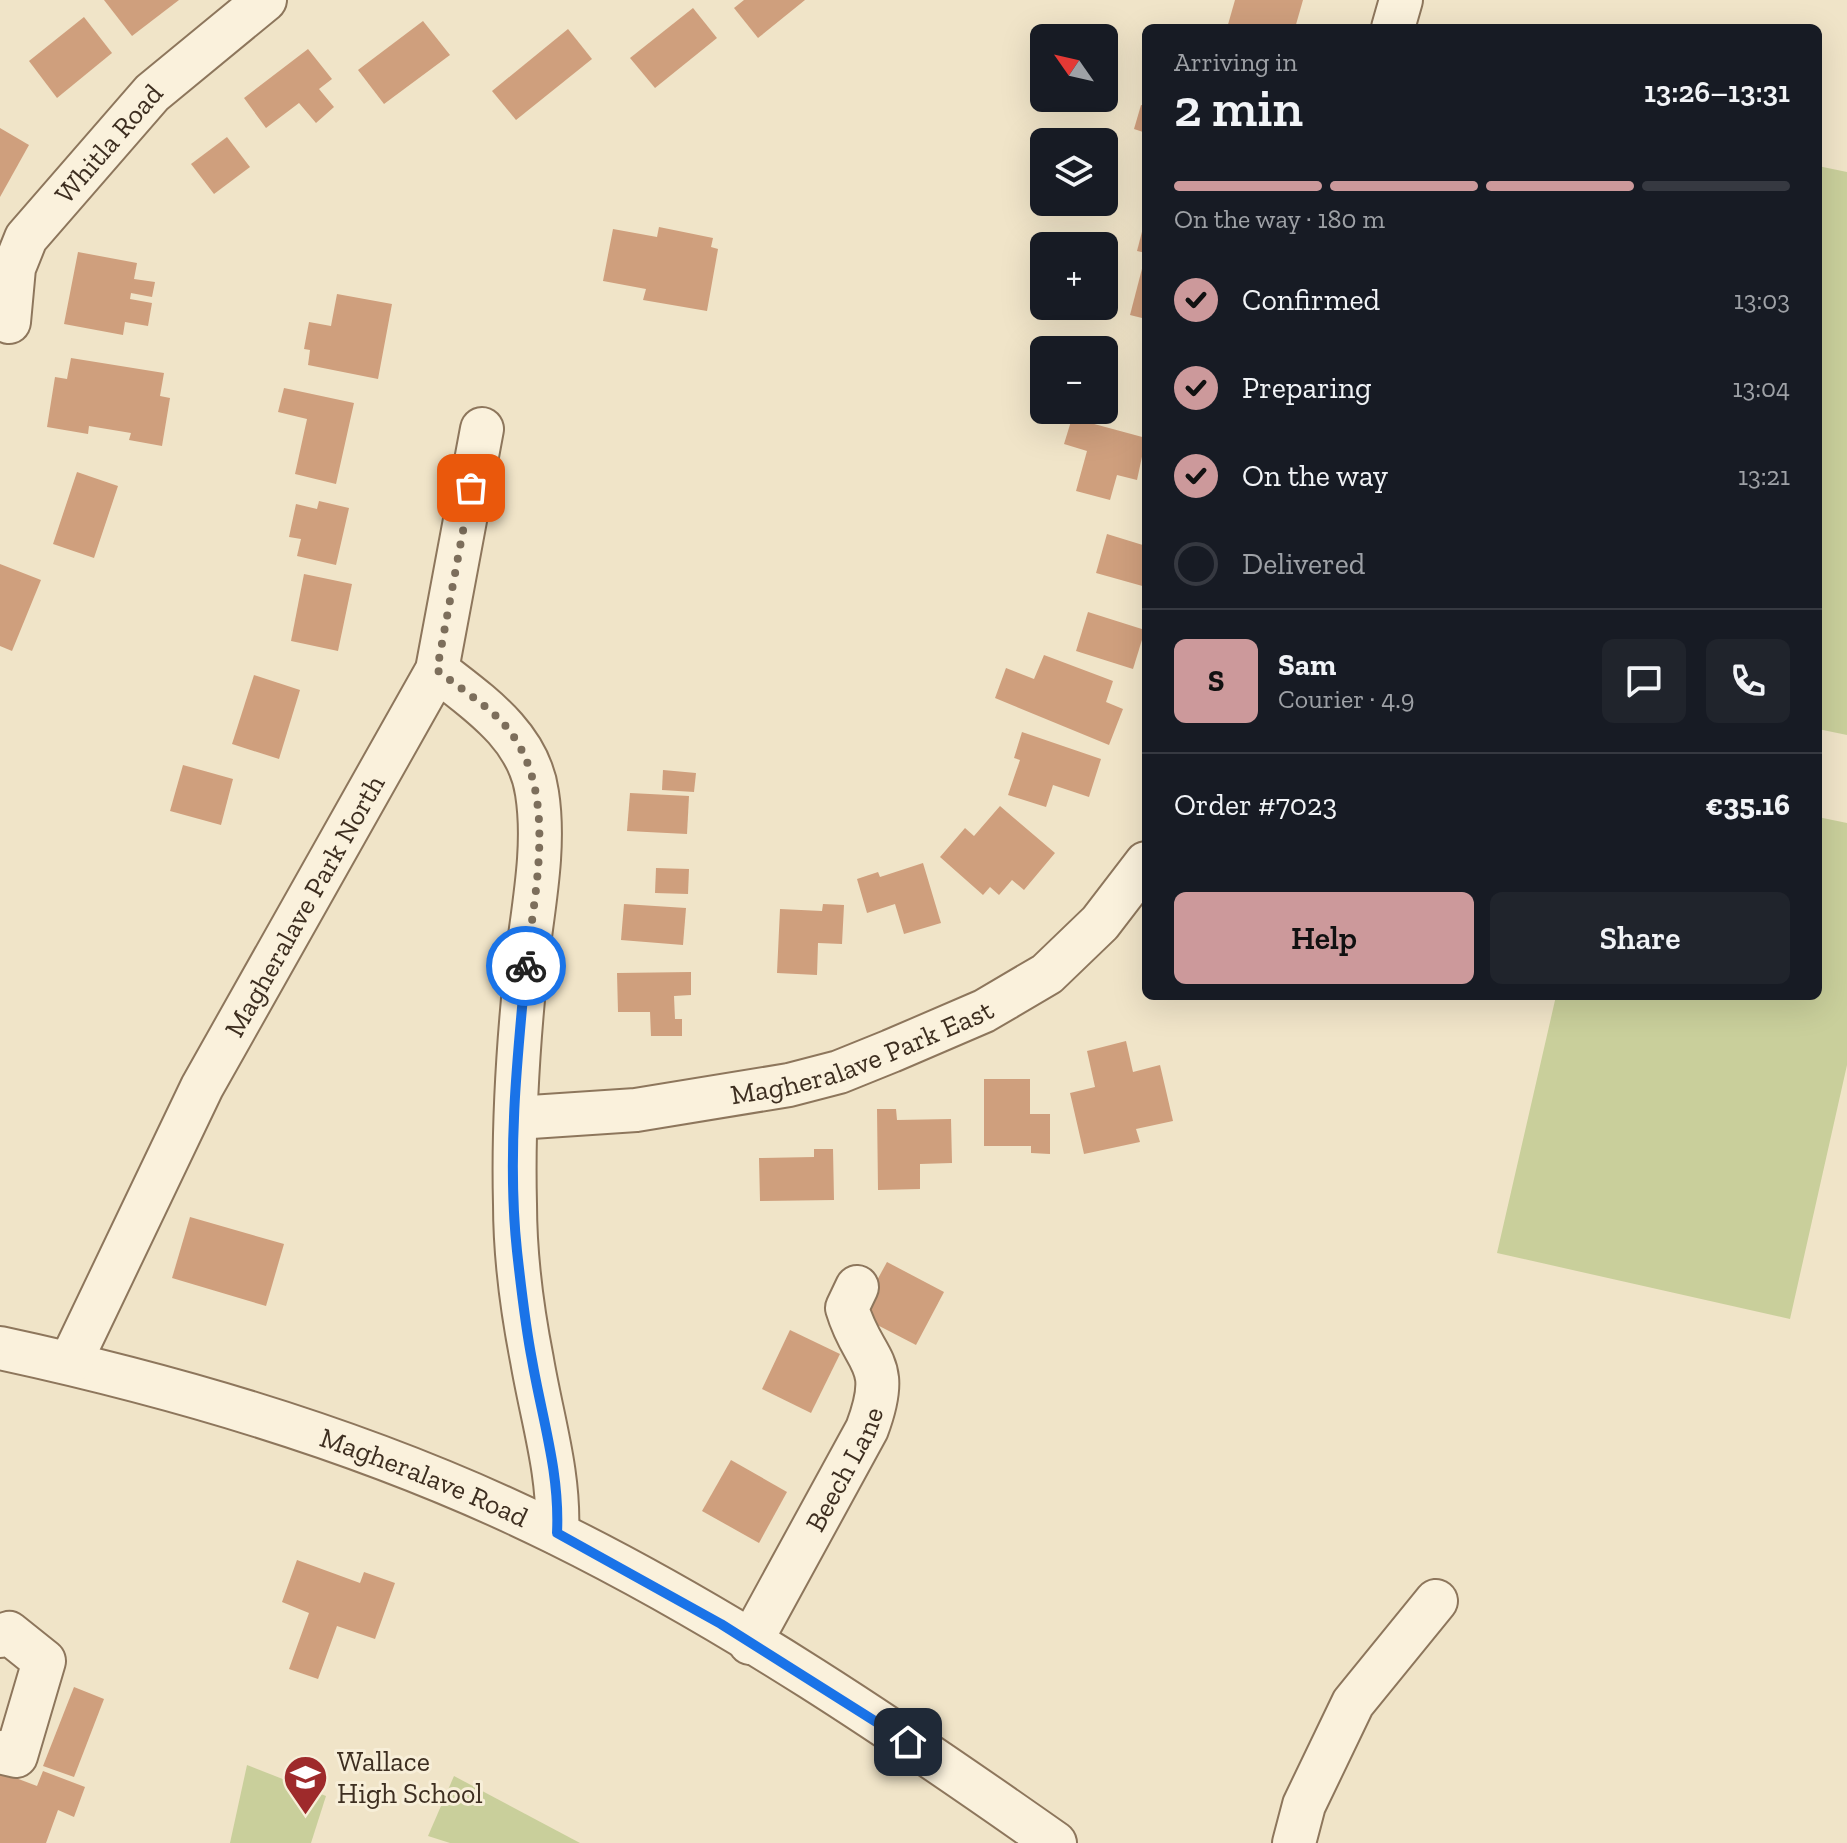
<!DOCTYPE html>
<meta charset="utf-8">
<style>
:root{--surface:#171b24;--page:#20242c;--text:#f1f3f6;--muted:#9ea1a6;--line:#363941;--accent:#cc999b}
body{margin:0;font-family:"Zilla Slab",serif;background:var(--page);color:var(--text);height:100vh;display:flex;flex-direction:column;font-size:30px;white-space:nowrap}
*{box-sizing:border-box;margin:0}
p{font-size:26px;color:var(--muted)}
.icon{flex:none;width:44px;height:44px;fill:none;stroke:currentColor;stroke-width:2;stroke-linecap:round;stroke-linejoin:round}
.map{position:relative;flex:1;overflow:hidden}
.sheet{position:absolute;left:1142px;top:24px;width:680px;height:976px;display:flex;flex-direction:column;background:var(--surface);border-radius:12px;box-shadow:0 8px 32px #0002}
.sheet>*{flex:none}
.needle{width:52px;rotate:304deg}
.tools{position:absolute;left:1030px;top:24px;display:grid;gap:16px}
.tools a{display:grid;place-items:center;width:88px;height:88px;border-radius:12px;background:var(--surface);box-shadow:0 8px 32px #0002;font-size:40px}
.pin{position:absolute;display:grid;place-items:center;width:68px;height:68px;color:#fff;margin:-34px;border-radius:16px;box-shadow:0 4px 12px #0006}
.courier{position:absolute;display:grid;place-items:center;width:80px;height:80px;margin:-40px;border:6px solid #1a73e8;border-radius:50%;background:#fff;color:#222;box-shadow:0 2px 10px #0007}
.head em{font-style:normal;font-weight:600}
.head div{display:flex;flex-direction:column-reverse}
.head{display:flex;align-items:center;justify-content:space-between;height:136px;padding:0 32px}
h1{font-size:52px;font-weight:600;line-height:60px}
.bar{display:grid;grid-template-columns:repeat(4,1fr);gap:12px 8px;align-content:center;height:96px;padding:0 32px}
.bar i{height:10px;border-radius:6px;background:var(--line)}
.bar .current{background:var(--accent)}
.bar p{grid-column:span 4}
.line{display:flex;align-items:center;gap:20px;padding:0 32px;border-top:2px solid var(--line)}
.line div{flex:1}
.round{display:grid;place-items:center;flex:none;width:84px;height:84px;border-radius:12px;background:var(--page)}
ol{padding:0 32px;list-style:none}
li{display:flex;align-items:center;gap:24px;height:88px}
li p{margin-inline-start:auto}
li .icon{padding:8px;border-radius:50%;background:var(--accent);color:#111;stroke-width:4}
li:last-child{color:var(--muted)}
li i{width:44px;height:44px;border:4px solid var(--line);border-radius:50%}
.primary-button{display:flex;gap:16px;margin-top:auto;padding:16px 32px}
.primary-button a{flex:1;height:92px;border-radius:12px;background:var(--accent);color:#111;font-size:32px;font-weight:600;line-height:92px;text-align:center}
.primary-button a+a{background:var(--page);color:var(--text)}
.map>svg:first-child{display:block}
.green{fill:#c9cf9b}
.building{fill:#cf9f7d}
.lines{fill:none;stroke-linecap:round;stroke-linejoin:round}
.minor-casing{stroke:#8d765c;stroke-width:46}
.minor{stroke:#faf1dc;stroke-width:42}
.done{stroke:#7c6e5b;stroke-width:8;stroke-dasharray:0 14.4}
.route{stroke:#1a73e8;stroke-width:10}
.labels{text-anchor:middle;stroke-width:6;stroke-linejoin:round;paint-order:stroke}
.street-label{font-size:28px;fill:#3d2e20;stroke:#f7eed8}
.poi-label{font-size:28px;fill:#3d2e20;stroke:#f7eed8;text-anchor:start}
</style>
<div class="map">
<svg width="1847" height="1843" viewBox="0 0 1847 1843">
<rect width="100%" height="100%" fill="#f0e4c8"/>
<g class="green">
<path d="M1818,166L1847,172V735L1818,729Z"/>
<path d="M1818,817L1847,823V1065L1790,1319L1497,1253L1556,996H1818Z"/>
<path d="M247,1765L326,1796L311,1843H230Z"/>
<path d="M454,1776L580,1843H450L428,1836Z"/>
</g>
<g class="building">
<path d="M104,0H179L132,36Z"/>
<path d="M744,0H805L758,38L734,8Z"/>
<path d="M1235,0H1303L1295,28H1227Z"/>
<path d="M693,8L717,38L655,88L630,58Z"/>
<path d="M84,17L112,53L57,98L29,61Z"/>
<path d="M423,21L450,55L384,104L358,70Z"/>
<path d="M568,29L592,59L516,120L492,91Z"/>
<path d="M308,49L332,79L319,89L334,107L316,123L299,103L266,128L244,98Z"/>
<path d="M1141,105L1146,106V133L1134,129Z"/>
<path d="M0,128L29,145L0,197Z"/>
<path d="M227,137L250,167L214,194L191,164Z"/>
<path d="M1145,220L1146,221V253L1137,251Z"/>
<path d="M659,227L713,238L711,247L718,249L707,311L643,300L646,289L603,281L613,229L657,237Z"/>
<path d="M78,252L137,263L134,279L155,282L152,297L131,293L130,299L152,303L148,326L125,322L123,335L64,324Z"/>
<path d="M1144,261H1146V319L1130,315Z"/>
<path d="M337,294L392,304L378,379L308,365L310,350L304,349L309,322L331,326Z"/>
<path d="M71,358L164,373L160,396L170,398L162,446L129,440L131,433L89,426L88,434L47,427L55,377L67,379Z"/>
<path d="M284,388L354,403L336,484L295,474L307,419L278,412Z"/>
<path d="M1072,418L1146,438L1137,480L1117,475L1110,500L1076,491L1087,451L1064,444Z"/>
<path d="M77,472L118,486L94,558L53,544Z"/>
<path d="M319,501L349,508L336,565L297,556L301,539L289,537L296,504L317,509Z"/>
<path d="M1107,534L1146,546V587L1096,573Z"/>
<path d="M0,564L41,580L12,651L0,646Z"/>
<path d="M304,574L352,584L338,651L291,641Z"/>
<path d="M1088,612L1145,630L1133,669L1076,651Z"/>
<path d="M1044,655L1113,681L1106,702L1123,709L1109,745L995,698L1006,668L1034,679Z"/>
<path d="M254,675L300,690L279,759L232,744Z"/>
<path d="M1022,732L1101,759L1089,797L1053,785L1046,807L1008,795L1020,760L1014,758Z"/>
<path d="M183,765L233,779L221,825L170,811Z"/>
<path d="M663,770L696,773L694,792L662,790Z"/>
<path d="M630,793L689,796L687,834L627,831Z"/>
<path d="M1000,806L1055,853L1024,890L1012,880L999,895L990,887L983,895L940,857L965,828L974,836Z"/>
<path d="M923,863L941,923L904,934L895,904L867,913L857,879L878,872L880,877Z"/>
<path d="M656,868L689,869L688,894L655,893Z"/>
<path d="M624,904L686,908L683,945L621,940Z"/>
<path d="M823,904L844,905L842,944L818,943L817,975L777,973L780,909L822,911Z"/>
<path d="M691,972V995L674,996L675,1019H682V1036H651L650,1012H618L617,973Z"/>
<path d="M1126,1041L1133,1072L1160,1065L1173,1121L1136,1129L1140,1142L1084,1154L1070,1093L1095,1087L1087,1051Z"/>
<path d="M984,1079H1030V1114H1050V1154L1031,1153V1146H984Z"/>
<path d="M877,1109H896L897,1120L951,1119L952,1163L920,1164V1189L878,1190Z"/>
<path d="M814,1149H833L834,1200L760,1201L759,1158L814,1157Z"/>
<path d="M190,1217L284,1244L266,1306L172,1278Z"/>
<path d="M887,1262L944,1292L916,1345L858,1315Z"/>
<path d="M790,1330L840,1354L811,1413L762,1389Z"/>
<path d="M731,1460L787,1492L759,1543L702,1511Z"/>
<path d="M297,1560L360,1583L364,1572L395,1583L375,1639L337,1626L318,1679L289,1669L309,1613L282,1602Z"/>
<path d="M74,1687L104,1699L74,1777L43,1766Z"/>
<path d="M43,1771L85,1787L74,1817L58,1810L46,1843H0V1772L37,1786Z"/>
</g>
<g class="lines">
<defs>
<g id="minor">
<path d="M1393,28L1401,0"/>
<path id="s1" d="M9,322L14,268L26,238L152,93L265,0"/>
<path d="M437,670C479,703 529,736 537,793C546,850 532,912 526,968C518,1046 513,1126 515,1204C515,1256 522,1309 532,1360C542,1419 560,1474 557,1533"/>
<path id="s2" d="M516,1118L636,1110L789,1085L839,1072L891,1051L984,1011L1047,974L1100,923L1146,863"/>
<path id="s3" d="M0,1348C190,1389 381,1446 556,1533C732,1620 896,1731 1055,1843"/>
<path id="s4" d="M70,1363L202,1087L437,670L482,429"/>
<path d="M0,1636L9,1633L44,1661L16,1756L0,1752"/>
<path id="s5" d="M750,1643L867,1429C893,1359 864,1365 847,1308L857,1287"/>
<path d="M1294,1843L1304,1805L1353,1703L1436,1601"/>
</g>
</defs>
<use href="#minor" class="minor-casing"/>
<use href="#minor" class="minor"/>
</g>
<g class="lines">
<path class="done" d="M471,488L437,670C456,685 477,699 495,715C563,778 535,886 526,966"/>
<path class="route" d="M526,966C517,1058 507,1158 517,1251C521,1287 525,1324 532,1360C542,1418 560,1473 557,1533L721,1624L908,1742"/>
</g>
<defs>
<symbol id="school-pin" viewBox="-11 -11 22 30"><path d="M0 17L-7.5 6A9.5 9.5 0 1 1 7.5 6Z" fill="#9e2a2b" stroke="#f7eed8"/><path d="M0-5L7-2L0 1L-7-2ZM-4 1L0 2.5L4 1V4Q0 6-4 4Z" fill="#fff"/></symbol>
</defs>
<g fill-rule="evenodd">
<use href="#school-pin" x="280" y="1752" width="51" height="69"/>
</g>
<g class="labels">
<g class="street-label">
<text dy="10" stroke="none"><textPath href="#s1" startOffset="212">Whitla Road</textPath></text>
<text dy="10" stroke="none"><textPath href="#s4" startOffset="514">Magheralave Park North</textPath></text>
<text dy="10" stroke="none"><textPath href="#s2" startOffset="354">Magheralave Park East</textPath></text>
<text dy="10" stroke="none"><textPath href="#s5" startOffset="198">Beech Lane</textPath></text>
<text dy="10" stroke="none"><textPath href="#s3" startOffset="444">Magheralave Road</textPath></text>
</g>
<g class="poi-label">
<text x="337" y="1771">Wallace<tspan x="337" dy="32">High School</tspan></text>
</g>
</g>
</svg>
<div class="tools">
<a><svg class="needle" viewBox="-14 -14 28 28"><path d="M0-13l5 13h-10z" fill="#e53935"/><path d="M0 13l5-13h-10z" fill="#9ea1a6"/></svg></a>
<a><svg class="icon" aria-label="layers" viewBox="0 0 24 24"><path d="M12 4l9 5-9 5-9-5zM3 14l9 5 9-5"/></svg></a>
<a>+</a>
<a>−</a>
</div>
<div class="pin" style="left:471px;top:488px;background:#ea580c"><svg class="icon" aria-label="bag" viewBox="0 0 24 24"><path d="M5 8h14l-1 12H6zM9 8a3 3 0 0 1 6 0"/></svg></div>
<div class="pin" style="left:908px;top:1742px;background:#1f2937"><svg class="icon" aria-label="home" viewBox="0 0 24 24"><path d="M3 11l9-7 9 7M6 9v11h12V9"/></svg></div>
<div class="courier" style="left:526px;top:966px"><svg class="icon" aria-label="bike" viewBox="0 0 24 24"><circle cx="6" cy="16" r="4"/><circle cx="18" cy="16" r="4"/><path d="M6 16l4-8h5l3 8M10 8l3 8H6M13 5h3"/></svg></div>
<section class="sheet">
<div class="head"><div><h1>2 min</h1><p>Arriving in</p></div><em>13:26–13:31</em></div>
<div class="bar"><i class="current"></i><i class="current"></i><i class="current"></i><i></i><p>On the way · 180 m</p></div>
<ol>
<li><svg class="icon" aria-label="check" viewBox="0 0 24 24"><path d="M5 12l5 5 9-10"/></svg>Confirmed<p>13:03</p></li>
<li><svg class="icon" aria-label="check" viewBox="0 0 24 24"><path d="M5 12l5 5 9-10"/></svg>Preparing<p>13:04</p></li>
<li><svg class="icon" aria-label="check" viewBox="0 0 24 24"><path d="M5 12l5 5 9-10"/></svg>On the way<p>13:21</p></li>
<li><i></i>Delivered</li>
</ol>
<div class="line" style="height:144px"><b class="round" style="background:var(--accent);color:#111">S</b><div><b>Sam</b><p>Courier · 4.9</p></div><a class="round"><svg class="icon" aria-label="chat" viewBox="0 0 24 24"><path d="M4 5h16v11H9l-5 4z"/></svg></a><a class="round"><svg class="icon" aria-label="phone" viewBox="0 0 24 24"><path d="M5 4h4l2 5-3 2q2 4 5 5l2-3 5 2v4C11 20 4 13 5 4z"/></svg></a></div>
<div class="line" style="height:104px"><div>Order #7023</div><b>€35.16</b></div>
<div class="primary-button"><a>Help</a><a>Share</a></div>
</section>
</div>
